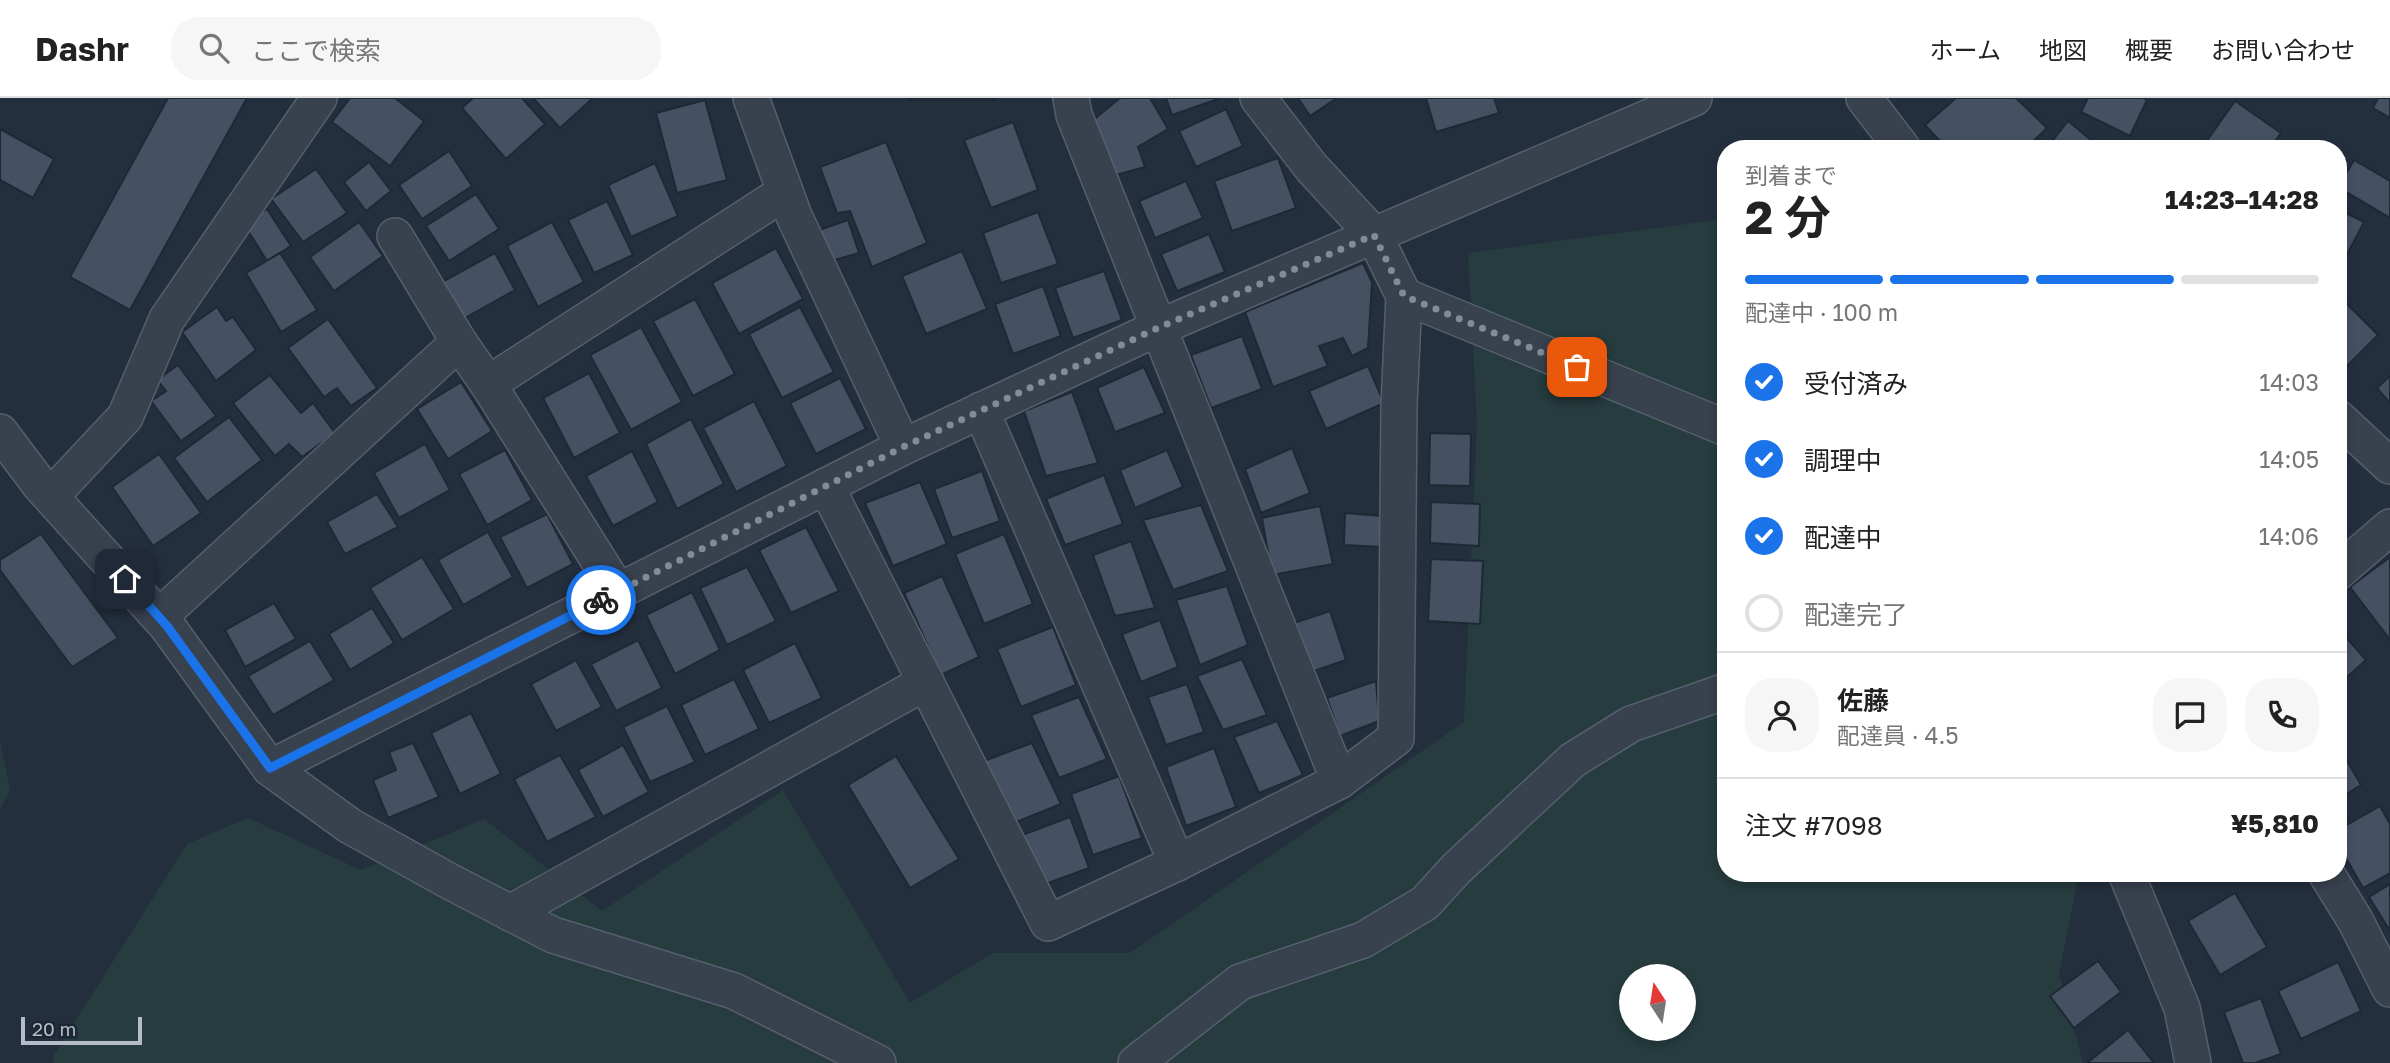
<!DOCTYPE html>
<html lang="ja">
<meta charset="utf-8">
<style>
:root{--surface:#fff;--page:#f6f6f6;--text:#222;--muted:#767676;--line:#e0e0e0;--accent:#1a73e8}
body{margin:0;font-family:"Golos Text","Noto Sans JP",sans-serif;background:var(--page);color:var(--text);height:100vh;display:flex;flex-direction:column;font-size:26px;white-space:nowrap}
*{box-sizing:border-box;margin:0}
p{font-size:23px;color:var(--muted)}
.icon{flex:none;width:38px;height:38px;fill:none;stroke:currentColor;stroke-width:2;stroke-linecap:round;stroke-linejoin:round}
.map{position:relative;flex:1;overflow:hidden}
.drawer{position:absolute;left:1717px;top:42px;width:630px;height:742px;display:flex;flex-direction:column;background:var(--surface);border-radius:28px;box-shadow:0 4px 10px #0003}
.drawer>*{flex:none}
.needle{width:46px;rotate:348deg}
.fabs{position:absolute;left:1619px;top:866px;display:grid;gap:14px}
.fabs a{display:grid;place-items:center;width:77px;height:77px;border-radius:50%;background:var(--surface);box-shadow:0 4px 10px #0003;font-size:35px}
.scale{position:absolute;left:21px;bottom:18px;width:121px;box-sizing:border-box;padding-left:7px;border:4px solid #b4bcc9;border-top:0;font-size:19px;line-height:24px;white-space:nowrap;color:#b4bcc9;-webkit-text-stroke:5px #1d2633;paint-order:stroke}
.pin{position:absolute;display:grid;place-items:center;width:60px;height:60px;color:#fff;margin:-30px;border-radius:14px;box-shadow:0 4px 10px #0006}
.courier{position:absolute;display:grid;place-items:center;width:70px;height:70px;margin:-35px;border:5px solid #1a73e8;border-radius:50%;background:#fff;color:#222;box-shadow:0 2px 9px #0007}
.headline em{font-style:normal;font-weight:700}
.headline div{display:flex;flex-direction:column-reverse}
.headline{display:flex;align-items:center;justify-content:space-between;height:119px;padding:0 28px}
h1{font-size:46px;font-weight:700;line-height:52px}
.bar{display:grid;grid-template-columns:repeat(4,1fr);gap:10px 7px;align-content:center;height:84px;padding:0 28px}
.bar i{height:9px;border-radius:5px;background:var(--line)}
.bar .active{background:var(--accent)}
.bar p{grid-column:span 4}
.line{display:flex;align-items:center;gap:18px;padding:0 28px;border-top:2px solid var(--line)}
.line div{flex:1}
.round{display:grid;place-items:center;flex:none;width:74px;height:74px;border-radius:28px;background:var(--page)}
ol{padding:0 28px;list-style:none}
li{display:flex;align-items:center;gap:21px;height:77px}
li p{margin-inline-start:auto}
li .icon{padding:7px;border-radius:50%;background:var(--accent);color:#fff;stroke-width:4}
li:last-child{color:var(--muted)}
li i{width:38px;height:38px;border:4px solid var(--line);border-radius:50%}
header{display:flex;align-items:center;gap:42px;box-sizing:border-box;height:98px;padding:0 35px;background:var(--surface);border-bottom:2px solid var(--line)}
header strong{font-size:33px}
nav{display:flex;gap:38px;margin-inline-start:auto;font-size:24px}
.search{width:490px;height:63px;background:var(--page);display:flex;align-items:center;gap:18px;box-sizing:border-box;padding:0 24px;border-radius:28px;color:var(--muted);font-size:26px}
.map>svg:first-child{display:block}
.green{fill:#263c3f;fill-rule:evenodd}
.building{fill:#455162;stroke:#1f2835;stroke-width:2}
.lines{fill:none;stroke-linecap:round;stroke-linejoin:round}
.minor-casing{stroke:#565f6c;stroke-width:38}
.minor{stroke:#38414e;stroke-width:35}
.done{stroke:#828b98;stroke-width:7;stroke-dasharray:0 12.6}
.route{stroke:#1a73e8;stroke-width:9}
</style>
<header>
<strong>Dashr</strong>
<div class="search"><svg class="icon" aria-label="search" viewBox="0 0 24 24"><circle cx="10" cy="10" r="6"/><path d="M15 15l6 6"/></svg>ここで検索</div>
<nav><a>ホーム</a><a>地図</a><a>概要</a><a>お問い合わせ</a></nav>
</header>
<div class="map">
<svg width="2390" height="965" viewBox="0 0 2390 965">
<rect width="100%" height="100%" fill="#242f3e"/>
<g class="green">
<path d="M1725,121L1726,775H2079L2059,876L2083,965H53L54,957L187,746L248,720L361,772L484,721L602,813L783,692L910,905L993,855H1130L1464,624L1477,326L1468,155ZM1631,878H1684V931H1631Z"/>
<path d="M0,643L10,692L0,712Z"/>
</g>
<g class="building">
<path d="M168,0H247L130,212L70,179Z"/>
<path d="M350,0H395L424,23L390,68L332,24Z"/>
<path d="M473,0H522L545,26L506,61L462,10Z"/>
<path d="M533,0H593L560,30Z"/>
<rect x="908" y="0" width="88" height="2"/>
<path d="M1120,0H1150L1168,31L1138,49L1145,69L1116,77L1092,23Z"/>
<path d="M1166,0H1221L1172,17Z"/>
<path d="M1298,0H1337L1310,18Z"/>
<path d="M1426,0H1494L1499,15L1436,34Z"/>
<path d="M1956,0H2016L2047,30L2025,51H1947L1925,27Z"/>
<path d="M2088,0H2143L2147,2L2130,38L2081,14Z"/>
<path d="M2378,0H2390V20L2373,10Z"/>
<path d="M705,2L727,82L677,95L656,15Z"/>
<path d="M2235,3L2281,35L2269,51H2201Z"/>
<path d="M1226,11L1243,48L1196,69L1179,33Z"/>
<path d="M2068,23L2102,51H2046Z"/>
<path d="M1013,24L1038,92L991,110L964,42Z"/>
<path d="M0,31L54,61L33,100L0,82Z"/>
<path d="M886,44L927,145L872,169L850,113L837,115L820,69Z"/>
<path d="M449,53L472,88L422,121L399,87Z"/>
<path d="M1278,60L1296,110L1232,133L1214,83Z"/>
<path d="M2354,62L2390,83V120L2338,89Z"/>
<path d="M369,64L391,93L366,113L344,84Z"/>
<path d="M655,65L678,118L631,139L608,87Z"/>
<path d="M316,71L347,115L303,144L271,101Z"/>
<path d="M1186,83L1203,120L1155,140L1139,103Z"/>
<path d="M476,96L499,131L449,163L426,128Z"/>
<path d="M607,103L633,157L594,175L568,122Z"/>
<path d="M267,111L291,148L267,163L243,125Z"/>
<path d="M2338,111L2364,124L2343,164L2338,161Z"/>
<path d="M1038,114L1058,166L1001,185L983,135Z"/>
<path d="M848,122L859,155L831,163L819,132Z"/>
<path d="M359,124L383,158L334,193L310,159Z"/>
<path d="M552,124L584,184L538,209L507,148Z"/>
<path d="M1209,136L1225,174L1177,193L1161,156Z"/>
<path d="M776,150L803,201L739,236L712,185Z"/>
<path d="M962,153L987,211L926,236L902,178Z"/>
<path d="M280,155L317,212L281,234L246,175Z"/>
<path d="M495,155L515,192L463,221L442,184Z"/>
<path d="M1363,165L1372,184L1368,250L1352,258L1343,240L1319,248L1328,268L1273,289L1245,214Z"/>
<path d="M1104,173L1122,222L1073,240L1055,190Z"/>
<path d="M1043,188L1061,238L1013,256L995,206Z"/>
<path d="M695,201L735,276L693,298L653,223Z"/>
<path d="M2345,204L2378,237L2341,274L2338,271V211Z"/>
<path d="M217,209L226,223L233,219L256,252L216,283L182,234Z"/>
<path d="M800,209L834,274L782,300L749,236Z"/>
<path d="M328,221L377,290L351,308L337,290L324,299L288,250Z"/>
<path d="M641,229L682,304L631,332L590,257Z"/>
<path d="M1242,238L1262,291L1211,310L1191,257Z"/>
<path d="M178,267L216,318L181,343L151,303L166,293L157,282Z"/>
<path d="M1368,268L1384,305L1326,331L1309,293Z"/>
<path d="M1144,269L1165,315L1115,334L1097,290Z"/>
<path d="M589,275L620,335L574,360L543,300Z"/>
<path d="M270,277L301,315L313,305L335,335L302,359L289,346L275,358L233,305Z"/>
<path d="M2390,278V305L2377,290Z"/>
<path d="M840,280L866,331L816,356L790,305Z"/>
<path d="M461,284L492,333L448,361L417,311Z"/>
<path d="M1072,294L1098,365L1046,378L1024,313Z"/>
<path d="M754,303L787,368L736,394L703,330Z"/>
<path d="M229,319L262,362L207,404L174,360Z"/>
<path d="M691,321L724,386L677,411L646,346Z"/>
<path d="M1430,335L1471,336L1470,388L1429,387Z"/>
<path d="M425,346L450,392L399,420L374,375Z"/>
<path d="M1292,350L1310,395L1261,415L1245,371Z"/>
<path d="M505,352L532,402L487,427L459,376Z"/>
<path d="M1167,352L1183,389L1135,410L1120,372Z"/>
<path d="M632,353L658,404L613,428L586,378Z"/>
<path d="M159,356L201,415L153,448L112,389Z"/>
<path d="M982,373L1000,423L952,440L934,391Z"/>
<path d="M1104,377L1123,426L1065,447L1046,401Z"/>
<path d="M920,384L947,446L893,468L865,405Z"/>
<path d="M377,396L398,429L345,456L327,424Z"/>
<path d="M1431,404L1480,406L1479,448L1430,445Z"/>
<path d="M1201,407L1228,473L1173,492L1143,422Z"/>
<path d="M1320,408L1333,466L1272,477L1262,420Z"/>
<path d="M1345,415L1383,418V449L1344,447Z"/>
<path d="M547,416L573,466L527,490L500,439Z"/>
<path d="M806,429L839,493L791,515L759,452Z"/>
<path d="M488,434L513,479L463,507L438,462Z"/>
<path d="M41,436L118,540L72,569L0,472V462Z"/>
<path d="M1004,436L1033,506L984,526L955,456Z"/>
<path d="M1131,443L1155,510L1115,518L1093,457Z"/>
<path d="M422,459L454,511L402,542L370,490Z"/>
<path d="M2389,460H2390V542L2350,489Z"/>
<path d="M1431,461L1483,463L1480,526L1428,523Z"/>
<path d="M747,469L776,523L727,547L700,490Z"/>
<path d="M942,478L979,559L941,577L904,495Z"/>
<path d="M1227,488L1248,547L1200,567L1176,502Z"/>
<path d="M692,494L720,552L675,576L646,517Z"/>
<path d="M274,505L296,541L245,569L225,532Z"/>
<path d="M372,510L394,545L350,572L329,536Z"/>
<path d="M1330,513L1346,562L1308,575L1291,526Z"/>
<path d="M1160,522L1178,569L1141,584L1122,536Z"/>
<path d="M1053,529L1076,587L1021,609L997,551Z"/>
<path d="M2338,530L2366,562L2338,587Z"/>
<path d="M638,542L662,590L616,613L591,566Z"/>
<path d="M310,543L334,582L273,617L248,578Z"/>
<path d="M795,545L822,600L769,625L743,572Z"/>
<path d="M1242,561L1267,617L1223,632L1197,578Z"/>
<path d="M576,562L602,609L556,633L531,586Z"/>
<path d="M734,581L759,631L705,657L681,607Z"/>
<path d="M1376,583L1379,623L1340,638L1327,600Z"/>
<path d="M1187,586L1204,634L1166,647L1148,599Z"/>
<path d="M1079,599L1107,661L1059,680L1031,617Z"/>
<path d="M667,608L695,664L650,684L623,629Z"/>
<path d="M471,615L501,676L460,696L431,635Z"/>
<path d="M1277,623L1303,677L1259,695L1234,639Z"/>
<path d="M413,645L439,699L388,720L373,682L396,672L389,654Z"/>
<path d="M1032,645L1061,706L1014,725L984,663Z"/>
<path d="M623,647L649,694L603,719L578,672Z"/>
<path d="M2338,647L2361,687L2338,701Z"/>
<path d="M1214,650L1236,709L1186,728L1166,669Z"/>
<path d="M560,657L596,719L547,744L514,681Z"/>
<path d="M896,658L959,761L910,790L848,687Z"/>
<path d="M1119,678L1142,740L1093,757L1071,696Z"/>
<path d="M2380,708L2390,726V775L2363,790L2338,746V732Z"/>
<path d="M1070,719L1089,770L1040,788L1022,737Z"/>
<path d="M2390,786V833L2369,799Z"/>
<path d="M2235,795L2267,849L2220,877L2188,823Z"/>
<path d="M2098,863L2121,894L2074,930L2050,898Z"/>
<path d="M2338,864L2361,913L2301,941L2278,893Z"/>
<path d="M2261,900L2281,956L2255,965H2243L2224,914Z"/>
<path d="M2128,932L2154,965H2087Z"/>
</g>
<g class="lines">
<defs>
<g id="minor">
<path d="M751,0L794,118L903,349"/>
<path d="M1071,0L1074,17L1339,683"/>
<path d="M1864,0L1903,51"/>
<path d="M395,138L459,244"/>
<path d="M1404,198L1726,330"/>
<path d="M488,286L618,493"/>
<path d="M981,312L1177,765"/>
<path d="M2338,320L2390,368"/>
<path d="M0,334L40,387L167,528L270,670L350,728L449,783L553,837L734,893L878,965"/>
<path d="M826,388L1048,825L1177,765L1339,683L1396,640L1399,307L1404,198L1374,137L1312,70L1258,0"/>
<path d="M51,398L125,319L167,221L319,0"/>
<path d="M2338,474L2390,429"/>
<path d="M159,519L459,244L488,286L785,94"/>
<path d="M270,670L903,349L1160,229L1694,0"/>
<path d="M2126,775L2182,910L2193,965"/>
<path d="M2326,775L2355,822L2390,891"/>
<path d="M510,815L926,584"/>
<path d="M1136,965L1240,884L1363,842L1425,805L1456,771L1573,662L1631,626L1726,593"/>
</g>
</defs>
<use href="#minor" class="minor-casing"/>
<use href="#minor" class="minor"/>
</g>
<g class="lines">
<path class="done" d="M601,502L903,349L1160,229L1374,137L1404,198L1577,269"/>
<path class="route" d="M125,481L167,528L270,670L601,502"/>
</g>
</svg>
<div class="fabs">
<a><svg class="needle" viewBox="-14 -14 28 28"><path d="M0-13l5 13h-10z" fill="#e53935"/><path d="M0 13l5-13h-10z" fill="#767676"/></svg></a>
</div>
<div class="scale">20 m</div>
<div class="pin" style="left:1577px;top:269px;background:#ea580c"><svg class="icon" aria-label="bag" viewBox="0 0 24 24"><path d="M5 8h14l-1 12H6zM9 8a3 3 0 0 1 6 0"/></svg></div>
<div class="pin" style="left:125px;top:481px;background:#1f2937"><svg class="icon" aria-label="home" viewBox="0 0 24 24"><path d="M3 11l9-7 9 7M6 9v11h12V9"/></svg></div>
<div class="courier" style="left:601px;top:502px"><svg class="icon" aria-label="bike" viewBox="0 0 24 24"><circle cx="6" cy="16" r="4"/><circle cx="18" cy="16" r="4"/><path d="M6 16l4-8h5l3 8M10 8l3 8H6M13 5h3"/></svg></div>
<section class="drawer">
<div class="headline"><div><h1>2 分</h1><p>到着まで</p></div><em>14:23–14:28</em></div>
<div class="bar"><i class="active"></i><i class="active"></i><i class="active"></i><i></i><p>配達中 · 100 m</p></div>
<ol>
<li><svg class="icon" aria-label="check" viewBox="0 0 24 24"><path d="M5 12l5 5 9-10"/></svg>受付済み<p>14:03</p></li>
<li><svg class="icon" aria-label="check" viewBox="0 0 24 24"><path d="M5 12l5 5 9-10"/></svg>調理中<p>14:05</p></li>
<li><svg class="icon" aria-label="check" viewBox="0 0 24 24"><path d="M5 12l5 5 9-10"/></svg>配達中<p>14:06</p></li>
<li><i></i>配達完了</li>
</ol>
<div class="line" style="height:126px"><a class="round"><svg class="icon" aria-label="person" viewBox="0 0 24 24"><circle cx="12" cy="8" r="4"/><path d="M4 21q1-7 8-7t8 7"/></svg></a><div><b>佐藤</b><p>配達員 · 4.5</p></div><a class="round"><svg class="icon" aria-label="chat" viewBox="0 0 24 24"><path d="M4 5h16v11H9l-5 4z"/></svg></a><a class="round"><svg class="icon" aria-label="phone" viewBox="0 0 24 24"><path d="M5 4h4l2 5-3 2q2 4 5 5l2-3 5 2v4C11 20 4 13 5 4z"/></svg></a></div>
<div class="line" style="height:91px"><div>注文 #7098</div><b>¥5,810</b></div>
</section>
</div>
